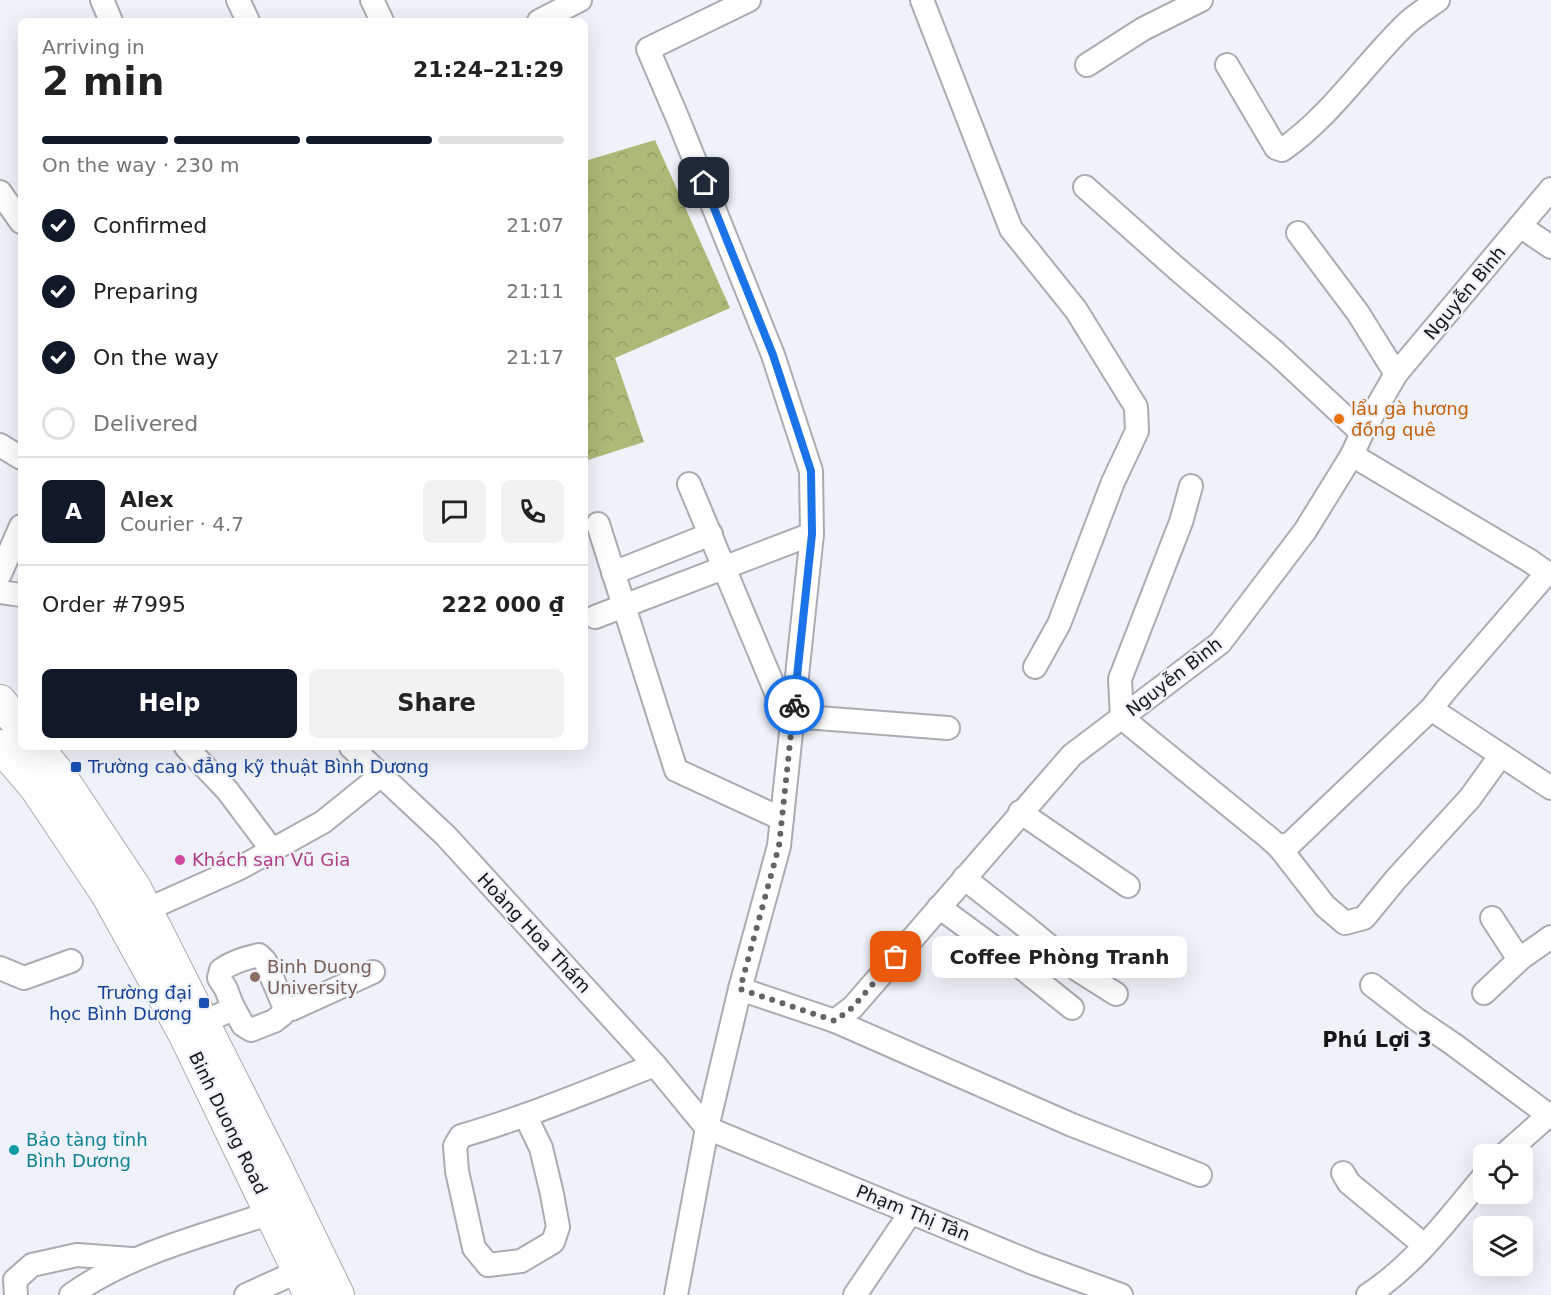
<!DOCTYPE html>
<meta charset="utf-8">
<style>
:root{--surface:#fff;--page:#f2f2f2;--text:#222;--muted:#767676;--line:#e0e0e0;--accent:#111827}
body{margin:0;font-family:"DejaVu Sans",sans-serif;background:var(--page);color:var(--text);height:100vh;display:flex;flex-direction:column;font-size:22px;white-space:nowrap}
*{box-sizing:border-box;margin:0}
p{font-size:20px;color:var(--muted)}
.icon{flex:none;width:33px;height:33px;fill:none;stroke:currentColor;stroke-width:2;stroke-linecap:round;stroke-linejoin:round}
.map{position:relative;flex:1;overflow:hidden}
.panel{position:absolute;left:18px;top:18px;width:570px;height:732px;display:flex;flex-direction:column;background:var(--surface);border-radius:9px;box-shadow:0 6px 24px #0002}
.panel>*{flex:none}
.fabs{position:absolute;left:1473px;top:1144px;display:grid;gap:12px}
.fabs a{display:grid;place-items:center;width:60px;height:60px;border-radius:9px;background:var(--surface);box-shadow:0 6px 24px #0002;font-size:30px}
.pin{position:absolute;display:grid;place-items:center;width:51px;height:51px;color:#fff;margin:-26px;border-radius:12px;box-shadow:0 3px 9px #0006}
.courier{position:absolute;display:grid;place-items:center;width:60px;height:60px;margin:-30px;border:4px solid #1a73e8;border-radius:50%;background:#fff;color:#222;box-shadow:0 2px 8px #0007}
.bubble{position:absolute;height:42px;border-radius:9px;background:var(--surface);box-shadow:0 6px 24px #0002;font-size:20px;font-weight:800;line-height:42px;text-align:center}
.headline em{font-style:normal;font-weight:800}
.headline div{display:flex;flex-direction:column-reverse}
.headline{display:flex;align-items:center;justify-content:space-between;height:102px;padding:0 24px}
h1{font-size:39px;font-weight:800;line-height:45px}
.bar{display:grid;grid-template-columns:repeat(4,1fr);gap:9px 6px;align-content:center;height:72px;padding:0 24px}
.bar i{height:8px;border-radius:4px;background:var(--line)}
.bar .selected{background:var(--accent)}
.bar p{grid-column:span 4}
.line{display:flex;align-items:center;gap:15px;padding:0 24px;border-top:2px solid var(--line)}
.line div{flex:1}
.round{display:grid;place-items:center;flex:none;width:63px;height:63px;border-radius:9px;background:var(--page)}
ol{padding:0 24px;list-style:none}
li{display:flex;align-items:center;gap:18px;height:66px}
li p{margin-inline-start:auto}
li .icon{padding:6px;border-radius:50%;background:var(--accent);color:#fff;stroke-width:4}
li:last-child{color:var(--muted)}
li i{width:33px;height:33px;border:3px solid var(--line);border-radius:50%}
.cta{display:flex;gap:12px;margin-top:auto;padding:12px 24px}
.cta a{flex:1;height:69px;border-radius:9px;background:var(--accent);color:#fff;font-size:24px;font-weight:800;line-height:69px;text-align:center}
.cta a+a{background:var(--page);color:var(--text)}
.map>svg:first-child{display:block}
.forest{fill:url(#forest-crowns)}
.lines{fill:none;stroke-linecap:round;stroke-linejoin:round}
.minor-casing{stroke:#abacb2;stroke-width:26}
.highway-casing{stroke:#abacb2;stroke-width:34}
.minor{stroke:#fff;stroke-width:22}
.highway{stroke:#fff;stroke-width:32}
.done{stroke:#636468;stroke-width:6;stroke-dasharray:0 10.8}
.route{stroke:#1a73e8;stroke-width:8}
.food-dot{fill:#e8710a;stroke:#f0f2f9;stroke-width:2}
.transit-dot{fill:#1a4fb4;stroke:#f0f2f9;stroke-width:2}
.hotel-dot{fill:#d1479c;stroke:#f0f2f9;stroke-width:2}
.education-dot{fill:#8d6e63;stroke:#f0f2f9;stroke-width:2}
.culture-dot{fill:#0f9aa8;stroke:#f0f2f9;stroke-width:2}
.labels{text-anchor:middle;stroke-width:4.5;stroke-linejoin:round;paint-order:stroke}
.street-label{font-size:18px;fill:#17171a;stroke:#f0f2f9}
.food-label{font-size:18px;fill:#c56008;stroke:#f0f2f9;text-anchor:start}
.transit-label{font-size:18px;fill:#164399;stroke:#f0f2f9;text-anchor:start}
.hotel-label{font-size:18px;fill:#b23c85;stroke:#f0f2f9;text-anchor:start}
.education-label{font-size:18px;fill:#785e54;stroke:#f0f2f9;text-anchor:start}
.culture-label{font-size:18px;fill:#0d838f;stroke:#f0f2f9;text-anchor:start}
.quarter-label{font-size:21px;font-weight:bold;fill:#17171a;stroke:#f0f2f9}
</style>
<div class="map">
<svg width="1551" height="1295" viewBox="0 0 1551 1295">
<defs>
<pattern id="forest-crowns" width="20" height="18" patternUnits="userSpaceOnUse" patternTransform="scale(1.5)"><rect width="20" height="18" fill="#adb977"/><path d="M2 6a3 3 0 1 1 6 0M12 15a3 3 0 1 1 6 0" fill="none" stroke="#949e66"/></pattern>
</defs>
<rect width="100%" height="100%" fill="#f0f2f9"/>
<path class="forest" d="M655,140L730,308L615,358L644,442L585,461V161Z"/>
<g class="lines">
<defs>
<g id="minor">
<path d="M102,0L111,21"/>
<path d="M238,0L248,21"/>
<path d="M372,0L382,21"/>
<path d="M922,0L1011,229L1076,310L1136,407L1137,431L1113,482L1059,624L1035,667"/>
<path d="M539,21L580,0"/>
<path d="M1087,65L1143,29L1201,0"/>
<path d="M1227,65L1276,148L1282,150C1330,117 1363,66 1405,25C1414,16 1427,8 1438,0"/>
<path d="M1085,187L1176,268L1275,352L1362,433"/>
<path d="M0,192L21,222"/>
<path d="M1520,226L1551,247"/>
<path d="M1298,233L1358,313L1396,374"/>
<path d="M0,445L21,458"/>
<path d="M689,484L791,728"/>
<path d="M1191,486L1181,522L1120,679L1122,718L1269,838L1279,847L1291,843L1431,709L1446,690L1547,573L1530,561L1352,455"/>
<path d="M598,524L676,770L782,819"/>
<path d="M613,573L711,534"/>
<path d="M0,574L21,526"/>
<path d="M0,592L21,595"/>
<path d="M595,617L812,534"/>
<path d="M1431,709L1551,788"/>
<path d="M792,716L948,728"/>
<path d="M186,747L227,790L272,850"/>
<path d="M351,747L446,836L655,1065L707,1128L1033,1263L1121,1295"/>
<path d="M1020,812L1128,886"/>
<path d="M1279,847L1325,906L1345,923L1364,918L1396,879L1470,798L1501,755"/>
<path d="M964,878L1025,926L1078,970L1116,994"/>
<path d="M939,907L1022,968L1072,1008"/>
<path d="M146,910L240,868L323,822L380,776"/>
<path d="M1492,918L1518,958H1521L1551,937"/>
<path d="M0,968L24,978L71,961"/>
<path d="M1372,985L1416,1019L1453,1044L1551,1117"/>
<path d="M740,989L835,1021L853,1007L1072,755L1220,643L1305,531L1352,455L1362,433L1396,374L1551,189"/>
<path d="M1484,993L1521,958"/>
<path d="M232,1005L243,1025L251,1030L274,1021L283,1014L284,1006"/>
<path d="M835,1021L1072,1125L1200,1175"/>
<path d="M203,1023L228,1011L232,1005L226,989L219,978L221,970C232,962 245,958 259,955L265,961L284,1006L292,1009L373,972"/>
<path d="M525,1115L541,1148L552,1194L558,1227L553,1242L521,1261L488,1265L474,1248L457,1171L455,1146L461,1136C527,1117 591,1090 655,1065"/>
<path d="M1504,1155L1551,1113"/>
<path d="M1343,1173L1349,1183L1424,1245"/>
<path d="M16,1295L15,1280L32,1265L77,1255L132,1259"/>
<path d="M71,1295C128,1254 205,1235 271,1213"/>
<path d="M246,1295L299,1271"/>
<path d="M676,1295L707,1128L740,989L779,846L812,534L811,471L773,355L678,119L648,49L749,0"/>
<path d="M855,1295L911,1212"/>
<path d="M1368,1295C1414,1265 1449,1218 1484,1176"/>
</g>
<g id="highway">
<path d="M0,701L21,727"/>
<path d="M0,746L36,788L107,894L185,1035L310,1295"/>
<path d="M37,747L59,774L135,888L274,1163L338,1295"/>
</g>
</defs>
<use href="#minor" class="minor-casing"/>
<use href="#highway" class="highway-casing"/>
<use href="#minor" class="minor"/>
<use href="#highway" class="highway"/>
</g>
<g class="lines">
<path class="done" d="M794,705L779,846L740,989L835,1021L853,1007L896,957"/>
<path class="route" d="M704,183L773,355L811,471L812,534L794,705"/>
</g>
<circle class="food-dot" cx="1339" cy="419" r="6"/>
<g class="transit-dot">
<rect x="70" y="761" width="12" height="12" rx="3"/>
<rect x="198" y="997" width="12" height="12" rx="3"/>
</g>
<circle class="hotel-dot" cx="180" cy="860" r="6"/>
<circle class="education-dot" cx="255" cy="977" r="6"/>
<circle class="culture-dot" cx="14" cy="1150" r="6"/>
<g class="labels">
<g class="street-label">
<text transform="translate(1465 293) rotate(-50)" y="6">Nguyễn Bình</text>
<text transform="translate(1174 677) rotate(-38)" y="6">Nguyễn Bình</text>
<text transform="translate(534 933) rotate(47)" y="6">Hoàng Hoa Thám</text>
<text transform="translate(228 1123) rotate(64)" y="6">Binh Duong Road</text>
<text transform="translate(913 1213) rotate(22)" y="6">Phạm Thị Tân</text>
</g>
<g class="food-label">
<text x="1351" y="415">lẩu gà hương<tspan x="1351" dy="21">đồng quê</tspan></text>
</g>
<g class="transit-label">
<text x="88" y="773">Trường cao đẳng kỹ thuật Bình Dương</text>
<text x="192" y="999" text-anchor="end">Trường đại<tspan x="192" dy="21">học Bình Dương</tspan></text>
</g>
<g class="hotel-label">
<text x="192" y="866">Khách sạn Vũ Gia</text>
</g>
<g class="education-label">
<text x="267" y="973">Binh Duong<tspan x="267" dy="21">University</tspan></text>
</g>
<g class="culture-label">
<text x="26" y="1146">Bảo tàng tỉnh<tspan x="26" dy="21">Bình Dương</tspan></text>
</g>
<g class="quarter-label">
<text x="1377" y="1047">Phú Lợi 3</text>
</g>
</g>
</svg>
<div class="fabs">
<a><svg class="icon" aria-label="locate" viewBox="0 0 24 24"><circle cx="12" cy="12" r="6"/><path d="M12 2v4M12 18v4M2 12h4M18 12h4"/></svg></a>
<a><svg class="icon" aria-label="layers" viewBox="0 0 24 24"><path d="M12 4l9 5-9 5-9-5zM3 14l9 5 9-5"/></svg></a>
</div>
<div class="pin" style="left:896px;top:957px;background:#ea580c"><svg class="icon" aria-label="bag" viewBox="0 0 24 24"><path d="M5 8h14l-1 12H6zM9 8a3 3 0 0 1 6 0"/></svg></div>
<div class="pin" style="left:704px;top:183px;background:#1f2937"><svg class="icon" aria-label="home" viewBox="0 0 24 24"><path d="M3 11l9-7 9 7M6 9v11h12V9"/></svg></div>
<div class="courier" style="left:794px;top:705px"><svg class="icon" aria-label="bike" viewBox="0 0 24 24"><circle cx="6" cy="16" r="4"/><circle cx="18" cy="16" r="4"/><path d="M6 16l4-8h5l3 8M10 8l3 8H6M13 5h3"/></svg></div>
<div class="bubble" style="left:932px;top:936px;width:255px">Coffee Phòng Tranh</div>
<section class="panel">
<div class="headline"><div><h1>2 min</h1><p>Arriving in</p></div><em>21:24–21:29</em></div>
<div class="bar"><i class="selected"></i><i class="selected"></i><i class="selected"></i><i></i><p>On the way · 230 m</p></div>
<ol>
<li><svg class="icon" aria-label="check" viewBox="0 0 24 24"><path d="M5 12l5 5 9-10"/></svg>Confirmed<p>21:07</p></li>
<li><svg class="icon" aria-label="check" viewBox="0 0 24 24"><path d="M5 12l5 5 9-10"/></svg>Preparing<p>21:11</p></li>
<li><svg class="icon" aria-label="check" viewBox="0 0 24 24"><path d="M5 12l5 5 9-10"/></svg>On the way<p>21:17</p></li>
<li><i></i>Delivered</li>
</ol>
<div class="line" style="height:108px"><b class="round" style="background:var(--accent);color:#fff">A</b><div><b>Alex</b><p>Courier · 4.7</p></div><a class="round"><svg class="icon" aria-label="chat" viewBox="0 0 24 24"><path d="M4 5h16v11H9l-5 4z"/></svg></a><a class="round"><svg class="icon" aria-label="phone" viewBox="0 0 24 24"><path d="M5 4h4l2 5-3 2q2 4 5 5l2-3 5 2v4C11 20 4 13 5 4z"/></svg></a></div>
<div class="line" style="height:78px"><div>Order #7995</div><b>222 000 ₫</b></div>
<div class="cta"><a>Help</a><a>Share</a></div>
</section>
</div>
